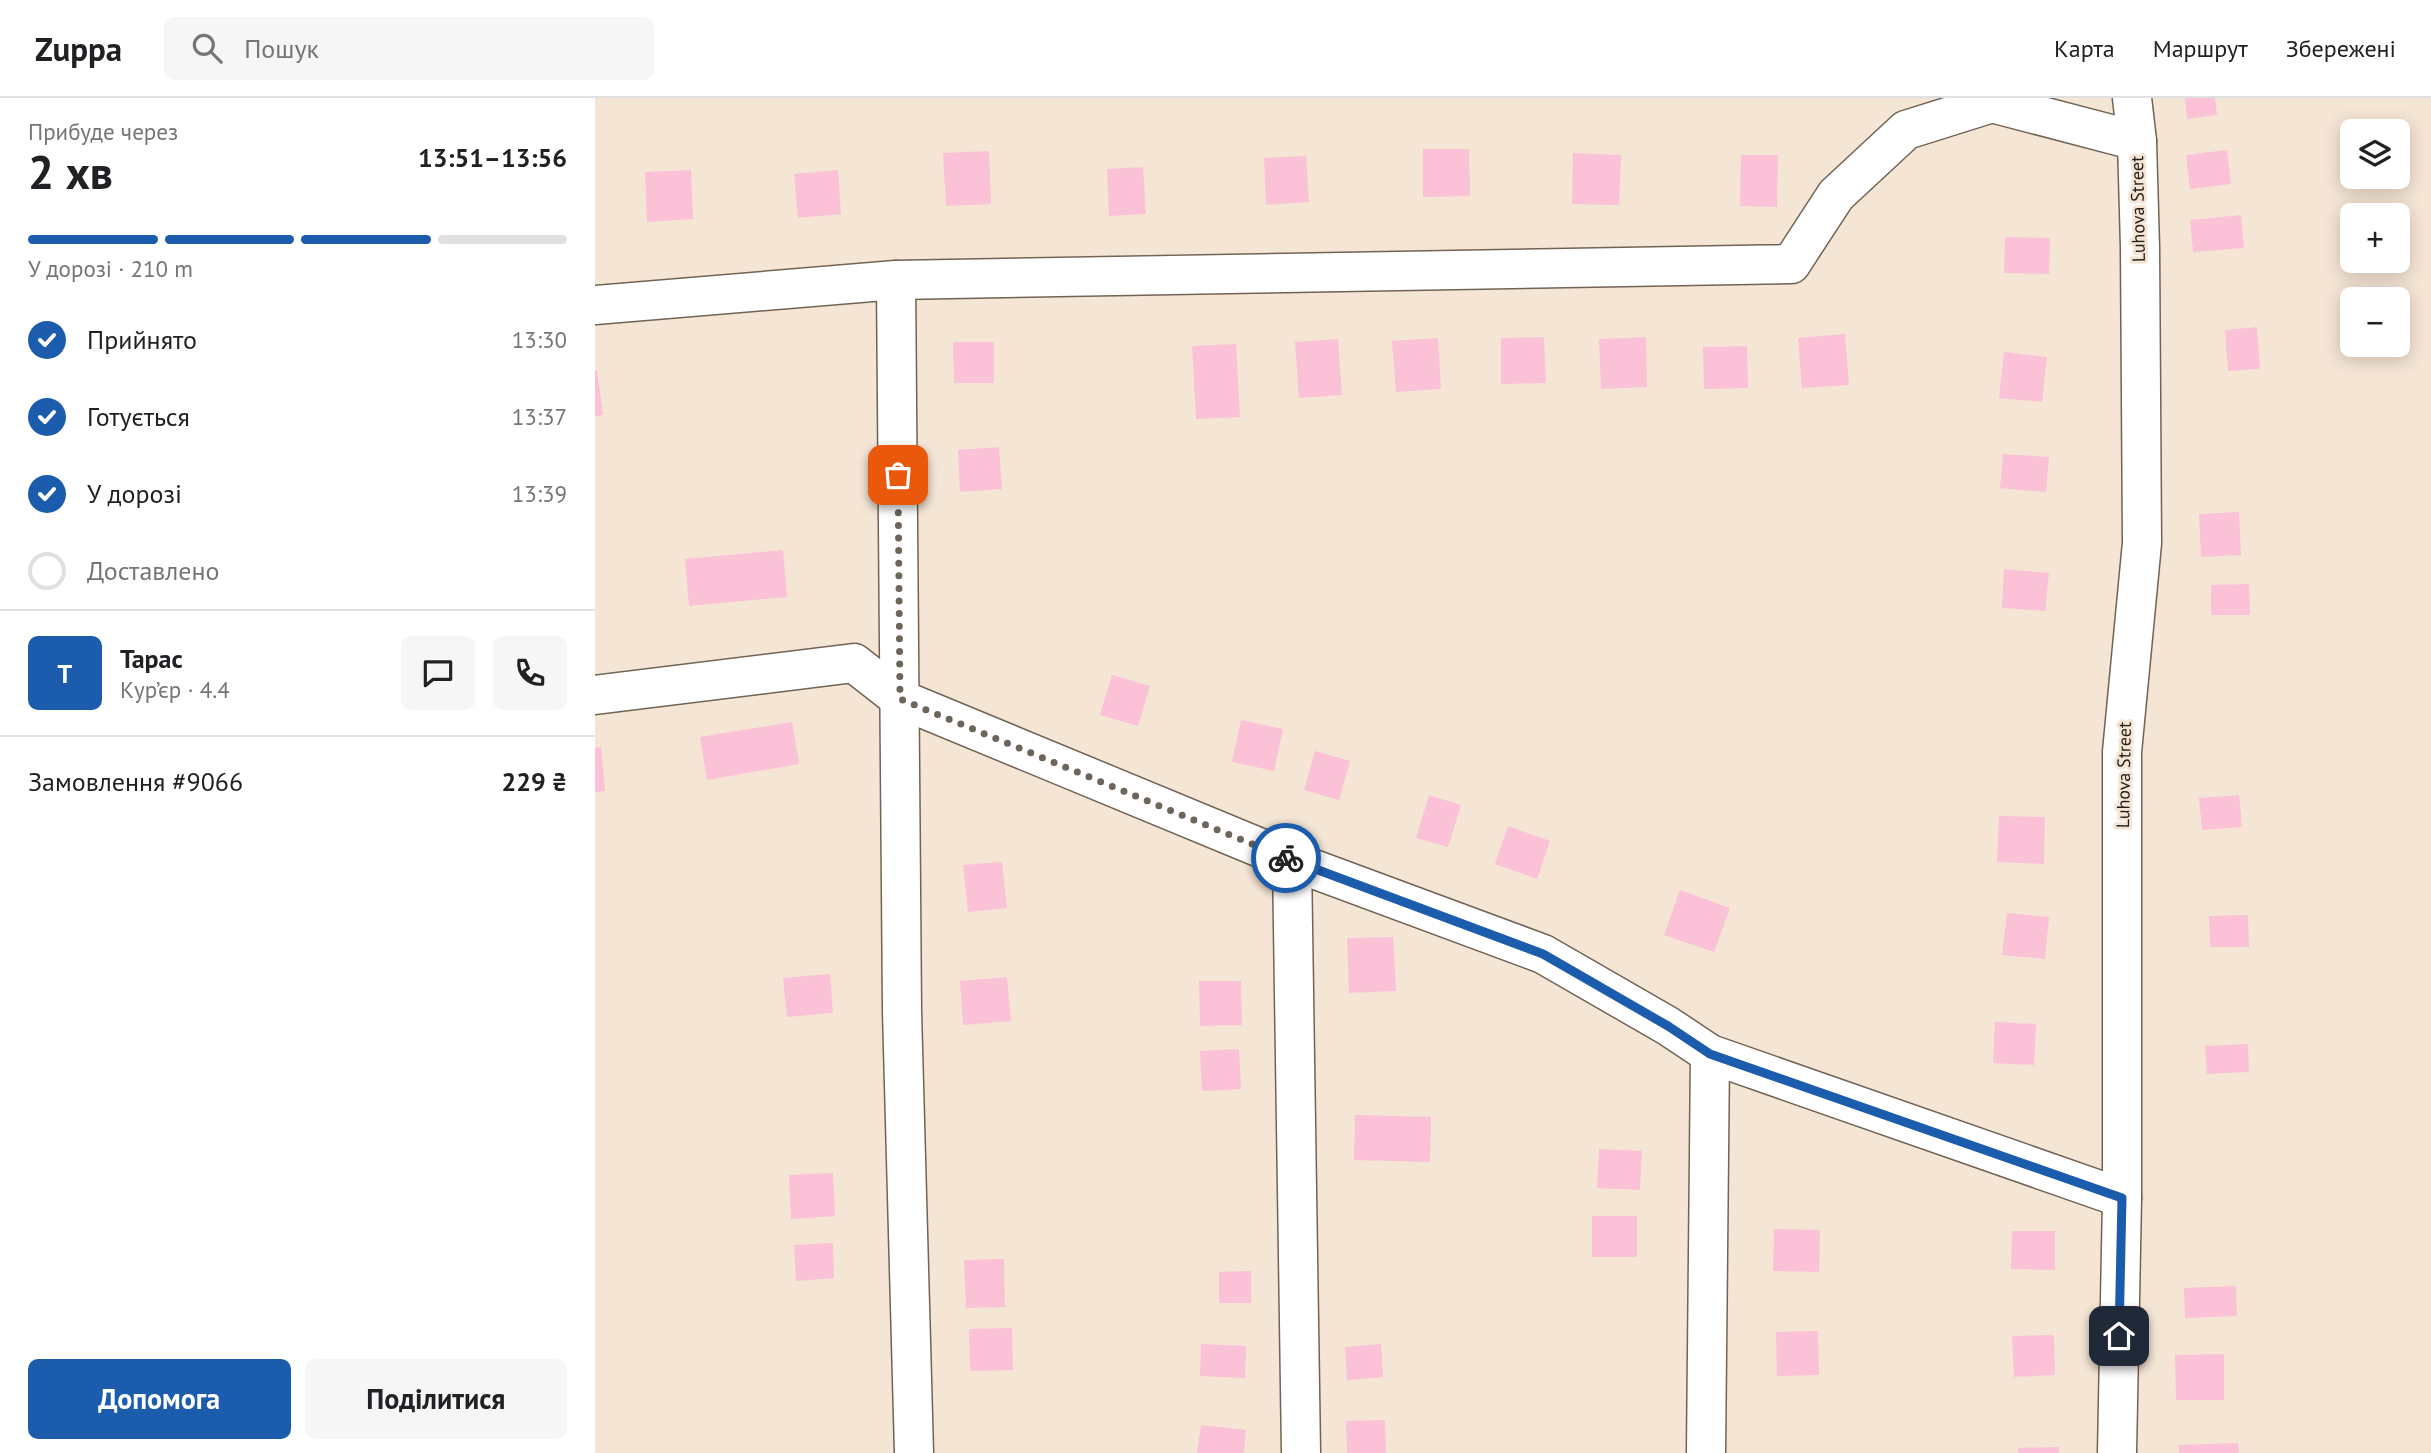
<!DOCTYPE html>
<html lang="uk">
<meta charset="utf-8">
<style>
:root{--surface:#fff;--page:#f6f6f6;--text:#202124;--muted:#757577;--line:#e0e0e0;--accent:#1b5cad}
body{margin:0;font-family:"PT Sans",sans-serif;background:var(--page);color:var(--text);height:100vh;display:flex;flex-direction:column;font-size:26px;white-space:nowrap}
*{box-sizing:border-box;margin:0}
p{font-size:23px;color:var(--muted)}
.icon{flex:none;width:38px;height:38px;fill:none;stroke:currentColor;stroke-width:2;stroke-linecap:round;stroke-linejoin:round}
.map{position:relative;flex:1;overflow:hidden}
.side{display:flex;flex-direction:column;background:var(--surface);width:595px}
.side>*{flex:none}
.fabs{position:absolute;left:1745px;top:21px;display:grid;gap:14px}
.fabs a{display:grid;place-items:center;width:70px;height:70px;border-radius:10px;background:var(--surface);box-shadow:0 4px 18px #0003;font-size:35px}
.pin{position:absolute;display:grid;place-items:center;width:60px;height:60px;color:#fff;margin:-30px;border-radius:14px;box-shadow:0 4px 10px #0006}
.courier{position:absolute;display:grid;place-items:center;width:70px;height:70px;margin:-35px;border:5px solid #1b5cad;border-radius:50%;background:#fff;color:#222;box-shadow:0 2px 9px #0007}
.headline em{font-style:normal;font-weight:700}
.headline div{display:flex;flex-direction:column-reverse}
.headline{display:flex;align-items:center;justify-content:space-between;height:119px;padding:0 28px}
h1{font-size:46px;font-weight:700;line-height:52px}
.bar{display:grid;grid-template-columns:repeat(4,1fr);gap:10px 7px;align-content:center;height:84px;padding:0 28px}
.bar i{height:9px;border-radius:5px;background:var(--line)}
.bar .current{background:var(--accent)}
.bar p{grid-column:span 4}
.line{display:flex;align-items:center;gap:18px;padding:0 28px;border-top:2px solid var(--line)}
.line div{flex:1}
.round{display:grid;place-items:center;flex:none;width:74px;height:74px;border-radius:10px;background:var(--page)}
ol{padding:0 28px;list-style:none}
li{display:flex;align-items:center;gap:21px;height:77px}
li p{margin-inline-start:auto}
li .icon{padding:7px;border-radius:50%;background:var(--accent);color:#fff;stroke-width:4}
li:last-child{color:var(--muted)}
li i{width:38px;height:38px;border:4px solid var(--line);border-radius:50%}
.cta{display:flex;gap:14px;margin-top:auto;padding:14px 28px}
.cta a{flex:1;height:80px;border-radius:10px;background:var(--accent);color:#fff;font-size:28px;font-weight:700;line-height:80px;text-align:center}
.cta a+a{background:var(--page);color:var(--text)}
header{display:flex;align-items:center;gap:42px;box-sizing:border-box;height:98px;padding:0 35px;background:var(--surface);border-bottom:2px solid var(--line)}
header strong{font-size:33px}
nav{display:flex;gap:38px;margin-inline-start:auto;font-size:24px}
.search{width:490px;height:63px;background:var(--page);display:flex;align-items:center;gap:18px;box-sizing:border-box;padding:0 24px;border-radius:10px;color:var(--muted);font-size:26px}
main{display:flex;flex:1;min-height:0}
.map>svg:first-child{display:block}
.building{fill:#fac1d7}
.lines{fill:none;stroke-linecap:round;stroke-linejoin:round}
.minor-casing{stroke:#716355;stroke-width:41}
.minor{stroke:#fff;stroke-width:38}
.done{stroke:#6d645a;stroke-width:7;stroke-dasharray:0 12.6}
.route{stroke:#1b5cad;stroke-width:9}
.labels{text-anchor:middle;stroke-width:6;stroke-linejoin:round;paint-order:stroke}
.street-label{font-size:18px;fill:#241e18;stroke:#f5e5d5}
</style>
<header>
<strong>Zuppa</strong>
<div class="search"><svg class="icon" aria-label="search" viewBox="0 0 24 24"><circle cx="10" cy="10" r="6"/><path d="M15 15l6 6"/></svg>Пошук</div>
<nav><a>Карта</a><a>Маршрут</a><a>Збережені</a></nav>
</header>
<main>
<section class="side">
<div class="headline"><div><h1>2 хв</h1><p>Прибуде через</p></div><em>13:51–13:56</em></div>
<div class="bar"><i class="current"></i><i class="current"></i><i class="current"></i><i></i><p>У дорозі · 210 m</p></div>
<ol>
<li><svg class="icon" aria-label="check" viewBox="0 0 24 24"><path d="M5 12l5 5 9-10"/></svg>Прийнято<p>13:30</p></li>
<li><svg class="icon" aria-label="check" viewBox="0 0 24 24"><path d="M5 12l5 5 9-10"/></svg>Готується<p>13:37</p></li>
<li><svg class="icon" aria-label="check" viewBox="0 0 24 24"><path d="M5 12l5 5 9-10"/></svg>У дорозі<p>13:39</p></li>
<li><i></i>Доставлено</li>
</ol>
<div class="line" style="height:126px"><b class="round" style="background:var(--accent);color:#fff">Т</b><div><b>Тарас</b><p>Кур’єр · 4.4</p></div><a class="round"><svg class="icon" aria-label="chat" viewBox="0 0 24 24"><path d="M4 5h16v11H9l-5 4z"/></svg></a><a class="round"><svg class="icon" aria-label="phone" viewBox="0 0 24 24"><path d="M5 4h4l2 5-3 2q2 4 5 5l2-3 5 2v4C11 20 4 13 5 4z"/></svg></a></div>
<div class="line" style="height:91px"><div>Замовлення #9066</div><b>229 ₴</b></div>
<div class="cta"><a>Допомога</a><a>Поділитися</a></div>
</section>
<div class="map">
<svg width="1836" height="1355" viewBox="0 0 1836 1355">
<rect width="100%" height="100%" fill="#f5e5d5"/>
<g class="building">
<path d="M1590,0H1620L1622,17L1592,21Z"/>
<path d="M828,51H874L875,98L828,99Z"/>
<path d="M1632,52L1636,86L1595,91L1591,57Z"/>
<path d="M394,53L396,106L351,108L348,55Z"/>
<path d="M978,55L1026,57L1024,107L977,106Z"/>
<path d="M1146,57H1183L1182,109L1145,108Z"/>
<path d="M711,58L714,104L671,107L669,60Z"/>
<path d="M548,69L551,116L514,118L512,71Z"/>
<path d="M96,72L98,121L52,124L50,74Z"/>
<path d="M243,72L246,116L203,120L199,76Z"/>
<path d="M1646,117L1649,150L1598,154L1595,122Z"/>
<path d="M1410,139L1455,140L1454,176L1409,175Z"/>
<path d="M1662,229L1665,271L1633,273L1630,232Z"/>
<path d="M1250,236L1254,287L1207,290L1203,240Z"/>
<path d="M949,239L951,285L906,286V240Z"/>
<path d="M1051,239L1052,289L1006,291L1004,241Z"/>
<path d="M843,240L846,291L801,294L797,243Z"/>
<path d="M743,241L747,297L704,300L700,244Z"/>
<path d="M358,244H399V285H359Z"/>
<path d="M641,246L645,319L601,321L597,248Z"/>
<path d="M1152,248L1153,290L1109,291L1108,249Z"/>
<path d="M1409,254L1452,259L1447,304L1404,300Z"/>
<path d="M2,272L8,317L0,318V273Z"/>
<path d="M404,349L407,391L365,394L363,352Z"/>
<path d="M1408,356L1454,359L1451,394L1405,390Z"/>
<path d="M1644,414L1646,457L1606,459L1604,416Z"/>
<path d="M188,452L192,499L94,508L90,461Z"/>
<path d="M1409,471L1454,475L1450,513L1407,510Z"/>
<path d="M1654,486L1655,517H1616V487Z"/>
<path d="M517,577L555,588L543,628L505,617Z"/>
<path d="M646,622L688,631L679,673L637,664Z"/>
<path d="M197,624L204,666L112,682L105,639Z"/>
<path d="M6,649L10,693L0,694V650Z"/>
<path d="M720,653L755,663L744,702L709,692Z"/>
<path d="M834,697L866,707L853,749L821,740Z"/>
<path d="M1644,697L1647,729L1607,732L1604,700Z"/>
<path d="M1404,718L1450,719L1449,766L1402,764Z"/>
<path d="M913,728L955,743L942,781L900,766Z"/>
<path d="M407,764L412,810L373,814L368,767Z"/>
<path d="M1085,792L1135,810L1119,854L1069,837Z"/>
<path d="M1412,815L1454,819L1450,861L1407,857Z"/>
<path d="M1653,817L1654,849H1615L1614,818Z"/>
<path d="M798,839L801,893L754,895L752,840Z"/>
<path d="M235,876L238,915L192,919L188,880Z"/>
<path d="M412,879L416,923L368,927L365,883Z"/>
<path d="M604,883H646L647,927L605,928Z"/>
<path d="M1400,924L1441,926L1439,967L1398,965Z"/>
<path d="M1653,946L1654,974L1612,976L1610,948Z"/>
<path d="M644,951L646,991L607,993L605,953Z"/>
<path d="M760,1017L836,1019L835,1064L759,1062Z"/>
<path d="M1004,1051L1047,1053L1045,1092L1002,1090Z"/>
<path d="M238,1075L240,1118L196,1121L194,1077Z"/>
<rect x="997" y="1118" width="45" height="41"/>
<path d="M1179,1131L1225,1132L1224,1174L1178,1173Z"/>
<path d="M1417,1133H1460V1172L1416,1171Z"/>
<path d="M238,1145L239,1180L201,1183L199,1147Z"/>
<path d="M409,1161L410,1209L371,1210L369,1162Z"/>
<path d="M656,1173V1205H624V1174Z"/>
<path d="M1641,1188L1642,1218L1590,1220L1589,1190Z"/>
<path d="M417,1230L418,1272L375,1273L374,1231Z"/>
<path d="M1223,1233L1224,1277L1182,1278L1181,1234Z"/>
<path d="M1459,1237L1460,1277L1419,1279L1417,1238Z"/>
<path d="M606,1246L651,1248L650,1280L605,1278Z"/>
<path d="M786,1246L788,1279L752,1282L750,1249Z"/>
<path d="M1629,1256V1302H1581L1580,1257Z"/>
<path d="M790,1322L791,1355H752L751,1323Z"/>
<path d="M606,1327L651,1332L649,1355H602Z"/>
<path d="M1643,1345L1644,1355H1584V1347Z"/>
<path d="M1464,1349V1355H1423V1350Z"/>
</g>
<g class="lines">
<defs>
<g id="minor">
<path d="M301,182L307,913L319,1355"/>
<path d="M0,207L301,182L1196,166L1241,97L1311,32L1397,5L1542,43"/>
<path d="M0,597L259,565L305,601L697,763L948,856L1073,928L1115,956L1527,1100"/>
<path d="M697,763L706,1355"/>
<path d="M1111,1355L1115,956"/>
<path d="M1522,1355L1527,1100V654L1547,445L1545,149L1542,43L1537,0"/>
</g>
</defs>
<use href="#minor" class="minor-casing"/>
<use href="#minor" class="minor"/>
</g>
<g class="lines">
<path class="done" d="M303,377L305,601L691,760"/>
<path class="route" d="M691,760L948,856L1073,928L1115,956L1527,1100L1524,1238"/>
</g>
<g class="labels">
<g class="street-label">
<text transform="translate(1543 111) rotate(-91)" y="6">Luhova Street</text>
<text transform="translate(1529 677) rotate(-89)" y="6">Luhova Street</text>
</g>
</g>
</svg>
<div class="fabs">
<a><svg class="icon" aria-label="layers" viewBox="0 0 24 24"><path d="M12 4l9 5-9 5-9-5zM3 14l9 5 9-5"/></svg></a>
<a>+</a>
<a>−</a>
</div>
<div class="pin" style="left:303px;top:377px;background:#ea580c"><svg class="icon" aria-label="bag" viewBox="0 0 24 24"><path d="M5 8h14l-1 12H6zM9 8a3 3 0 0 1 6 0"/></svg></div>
<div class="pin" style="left:1524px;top:1238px;background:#1f2937"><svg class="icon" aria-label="home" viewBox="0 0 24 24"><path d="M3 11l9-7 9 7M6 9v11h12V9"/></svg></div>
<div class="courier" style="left:691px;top:760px"><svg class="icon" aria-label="bike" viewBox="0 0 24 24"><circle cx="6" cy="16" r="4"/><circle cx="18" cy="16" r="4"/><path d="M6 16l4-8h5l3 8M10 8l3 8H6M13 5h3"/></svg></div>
</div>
</main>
